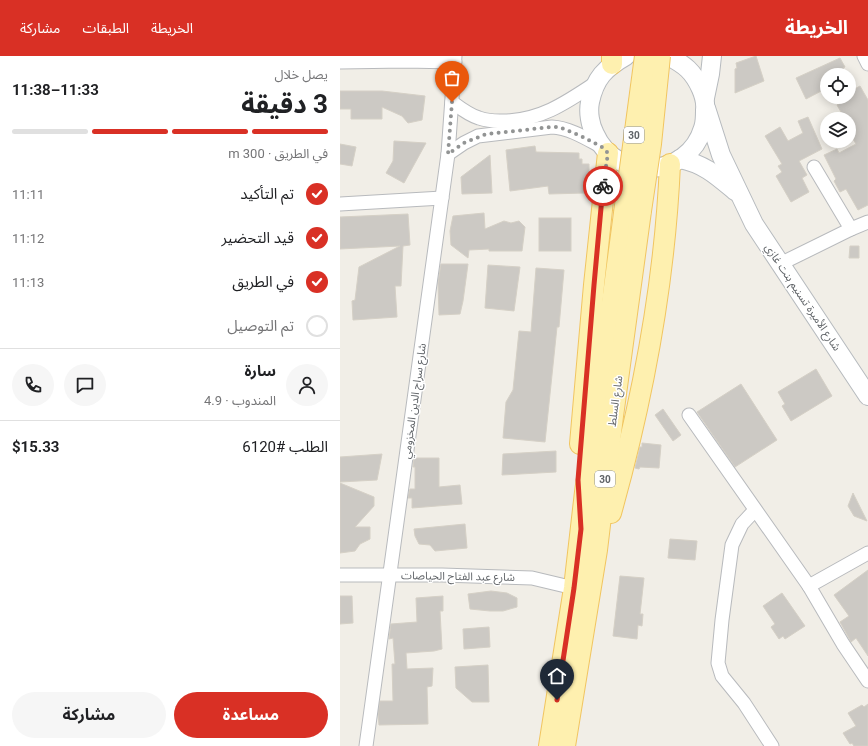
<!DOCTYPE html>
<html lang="ar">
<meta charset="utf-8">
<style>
:root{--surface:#fff;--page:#f6f6f6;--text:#202124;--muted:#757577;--line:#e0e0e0;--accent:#d93025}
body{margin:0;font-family:Roboto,"Noto Sans Arabic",sans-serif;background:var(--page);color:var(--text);direction:rtl;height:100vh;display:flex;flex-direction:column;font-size:15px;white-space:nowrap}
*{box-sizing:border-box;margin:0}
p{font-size:13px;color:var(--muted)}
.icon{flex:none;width:22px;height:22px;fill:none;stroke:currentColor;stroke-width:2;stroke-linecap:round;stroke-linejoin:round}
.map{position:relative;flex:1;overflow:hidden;direction:ltr}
.side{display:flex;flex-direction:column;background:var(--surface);width:340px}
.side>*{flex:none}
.controls{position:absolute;left:480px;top:12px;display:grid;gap:8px}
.controls a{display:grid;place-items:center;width:36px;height:36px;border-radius:50%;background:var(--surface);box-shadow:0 2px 10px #0003;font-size:20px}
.pin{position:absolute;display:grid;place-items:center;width:34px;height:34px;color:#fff;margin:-41px -17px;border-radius:50% 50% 50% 0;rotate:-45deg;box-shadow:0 0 4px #0007}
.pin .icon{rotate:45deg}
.courier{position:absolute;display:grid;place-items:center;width:40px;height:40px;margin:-20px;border:3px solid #d93025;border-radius:50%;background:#fff;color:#222;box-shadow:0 1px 5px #0007}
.summary em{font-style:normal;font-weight:700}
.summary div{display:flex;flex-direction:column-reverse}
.summary{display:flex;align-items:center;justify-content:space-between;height:68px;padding:0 12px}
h1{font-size:26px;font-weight:700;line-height:30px}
.bar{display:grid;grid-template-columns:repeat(4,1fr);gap:6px 4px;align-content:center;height:48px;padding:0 12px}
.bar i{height:5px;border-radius:3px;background:var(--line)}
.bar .selected{background:var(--accent)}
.bar p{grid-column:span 4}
.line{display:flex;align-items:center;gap:10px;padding:0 12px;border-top:1px solid var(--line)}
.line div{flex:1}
.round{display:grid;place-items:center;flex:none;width:42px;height:42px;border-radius:21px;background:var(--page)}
ol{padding:0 12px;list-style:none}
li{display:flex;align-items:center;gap:12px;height:44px}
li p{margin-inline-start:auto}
li .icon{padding:4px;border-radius:50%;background:var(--accent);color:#fff;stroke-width:4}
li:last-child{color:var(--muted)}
li i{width:22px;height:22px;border:2px solid var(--line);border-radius:50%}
.action{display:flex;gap:8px;margin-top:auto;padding:8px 12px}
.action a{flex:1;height:46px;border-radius:24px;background:var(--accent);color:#fff;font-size:16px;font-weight:700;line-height:46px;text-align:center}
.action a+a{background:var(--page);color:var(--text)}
header{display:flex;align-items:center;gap:24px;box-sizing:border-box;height:56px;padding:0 20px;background:var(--accent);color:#fff}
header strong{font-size:19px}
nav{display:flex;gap:22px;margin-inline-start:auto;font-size:14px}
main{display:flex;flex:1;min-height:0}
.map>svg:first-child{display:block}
.building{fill:#ccc9c4;stroke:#d5d0c6}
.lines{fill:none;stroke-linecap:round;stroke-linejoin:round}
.street-casing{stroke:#b8babd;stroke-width:15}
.secondary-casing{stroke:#b6babe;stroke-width:20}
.primary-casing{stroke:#f1c560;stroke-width:22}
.street{stroke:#fff;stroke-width:13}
.secondary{stroke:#fff;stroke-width:18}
.primary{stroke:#fef0af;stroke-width:20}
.primary-bridge-casing{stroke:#f1c560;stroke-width:22;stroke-linecap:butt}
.primary-bridge{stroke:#fef0af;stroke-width:20}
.done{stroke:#929494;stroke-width:4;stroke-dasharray:0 7.2}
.route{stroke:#d93025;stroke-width:5}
.labels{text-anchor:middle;stroke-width:3;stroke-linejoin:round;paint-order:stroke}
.shield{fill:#fff;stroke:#8f9295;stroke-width:1}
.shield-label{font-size:10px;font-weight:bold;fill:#5f6367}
.street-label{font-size:11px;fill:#5f6367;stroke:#fff}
</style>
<header>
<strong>الخريطة</strong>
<nav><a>الخريطة</a><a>الطبقات</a><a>مشاركة</a></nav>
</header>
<main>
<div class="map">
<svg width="528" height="690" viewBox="0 0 528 690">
<rect width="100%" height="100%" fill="#f1eee7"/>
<g class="building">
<path d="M416,0L424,25L395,37V13L397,12L396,7Z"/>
<path d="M500,2L505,11L503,12L506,19H487V32L466,43L456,22Z"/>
<path d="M520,30L528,44V149L518,154L506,133L500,136L494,125L496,123L484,99L497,93L499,97L516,88L510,78L513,76L509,70V63H505L497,49L514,39L511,35Z"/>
<path d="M0,35H42L85,40L82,64L68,67L62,60L42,51V63H11V53H0Z"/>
<path d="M468,61L482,93L459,105L467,119L462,122L469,136L451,146L436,120L442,116L438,110L442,108L425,80L440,71L448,85L463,77L458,65Z"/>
<path d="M54,85L86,87L64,127L46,117L53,105Z"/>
<path d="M0,88L16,91L12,110L0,108Z"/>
<path d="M195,90L196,96L239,97V103H242V108H249V120H245V137L209,138L208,130L170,135L166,94Z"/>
<path d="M150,99L152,137L122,138L121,121Z"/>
<path d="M144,157L145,173L164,165L171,167L179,165L185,171L182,195H149V193L129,194L128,202L111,189L110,175L113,160Z"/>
<path d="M68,158L70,189L63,190L61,230H55L57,261L13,264L12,245L15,244L19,211L60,190L0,193V161Z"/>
<rect x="199" y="162" width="32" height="33"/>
<path d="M510,190H519V202H509Z"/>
<path d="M101,208H128L123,245L120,258L99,259L98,227Z"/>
<path d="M148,209L180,211L174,255L145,252Z"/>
<path d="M196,212L224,214L219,271H217L205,386L163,382L166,346L173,334L179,275L191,276Z"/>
<path d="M476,313L492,340L451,365L442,350L445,348L438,336Z"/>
<path d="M401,328L437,384L395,411L357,356Z"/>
<path d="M323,353L341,379L333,385L315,359Z"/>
<path d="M302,387L321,389L319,412L300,411L299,413L295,412L300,391H302Z"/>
<path d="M216,395V416L162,419L163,398Z"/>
<path d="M42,398L37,424L0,426V401Z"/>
<path d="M74,402H99V431L120,429L122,448L72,452V442H68L70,433H75V411H73Z"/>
<path d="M0,427L34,441V450L15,471H30V483L20,488L15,495L0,497Z"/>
<path d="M513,437L527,465L514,460L508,450Z"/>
<path d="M125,468L127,492L95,495L90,489L79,488L75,480L74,473Z"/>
<path d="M330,483L357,485L355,504L328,502Z"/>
<path d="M528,514V600L516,582L511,586L500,566L509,560L494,539Z"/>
<path d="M280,520L304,522L300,558H303L302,570L298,569L297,583L273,580Z"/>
<path d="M151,535L167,537L177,542V551L163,555H150L130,553L128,538Z"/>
<path d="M442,537L465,570L445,583L443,580L439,583L431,571L435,568L423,550Z"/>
<path d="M0,540H12L13,567L0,568Z"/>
<path d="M103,540V555H100L102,593L94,595L66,597L67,613L93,612L92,630L87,631L88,668L39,669L38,658L40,645H53L52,608H55L53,582L49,583L51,568L77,566L76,542Z"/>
<path d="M149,571L150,591L124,593L123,573Z"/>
<path d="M148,609L149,646H132L116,632L115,611Z"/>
<path d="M528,648V690H514L512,687L510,688L503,677L516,670L508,657L522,649L524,651Z"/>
</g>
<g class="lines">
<defs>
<g id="street">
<path d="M524,0L528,8"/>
<path d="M0,6L65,5L115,6"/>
<path d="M112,46C120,52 129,59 139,62C145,64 153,65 160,65C198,66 226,47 257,26"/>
<path d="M108,98L124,87L138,80L212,71C230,72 247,83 262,91"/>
<path d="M474,111L511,173"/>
<path d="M0,148L102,142"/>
<path d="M440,208L511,173L528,166"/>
<path d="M349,359L469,530L503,588L528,625"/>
<path d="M415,454L402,468L392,489L382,564L378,607L382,620L404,647L432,690"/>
<path d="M0,519H102L192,522L234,532"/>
<path d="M469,530L528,497"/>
<path d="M26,690L108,98L115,0"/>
</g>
<g id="secondary">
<path d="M286,0C265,12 255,22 250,46C248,56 250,69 255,78C276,126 348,123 363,72C365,67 365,60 365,54C366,46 364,40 361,33C353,15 345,9 328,0"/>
<path d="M365,42L370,18L372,0"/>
<path d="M366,52L381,99L414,168L528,340"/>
<path d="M340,103C364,108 376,119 395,135"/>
</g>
<g id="primary">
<path d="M272,8V0"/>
<path d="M240,388L254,229L268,97"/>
<path d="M271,457C303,343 325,226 330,108"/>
<path d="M209,690L234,532L245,436L267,284L284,157"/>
<path d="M225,690L257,494L273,360L301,155"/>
</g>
</defs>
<use href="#street" class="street-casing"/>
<use href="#secondary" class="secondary-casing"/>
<use href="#primary" class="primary-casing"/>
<use href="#street" class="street"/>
<use href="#secondary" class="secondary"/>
<use href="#primary" class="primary"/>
<defs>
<g id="primary-bridge">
<path d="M301,155L311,88L320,0"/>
<path d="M284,157L305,0"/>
</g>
</defs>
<use href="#primary-bridge" class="primary-bridge-casing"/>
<use href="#primary-bridge" class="primary-bridge"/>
</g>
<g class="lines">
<path class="done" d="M112,46L108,98L124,87L146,78L212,71H219L241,80L262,91L268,97L263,130"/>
<path class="route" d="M217,644L234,532L241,473L238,424L254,229L263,130"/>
</g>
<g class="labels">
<g class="shield">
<rect x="284" y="71" width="20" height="16" rx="3"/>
<rect x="255" y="415" width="20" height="16" rx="3"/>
</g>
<g class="shield-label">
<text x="294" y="83">30</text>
<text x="265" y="427">30</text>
</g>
<g class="street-label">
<text transform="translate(463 241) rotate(56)" y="4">شارع الأميرة تسنيم بنت غازي</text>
<text transform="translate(74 345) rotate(-82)" y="4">شارع سراج الدين المخزومي</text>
<text transform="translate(275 345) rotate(-82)" y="4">شارع السلط</text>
<text transform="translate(118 520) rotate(1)" y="4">شارع عبد الفتاح الحياصات</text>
</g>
</g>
</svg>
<div class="controls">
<a><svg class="icon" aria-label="locate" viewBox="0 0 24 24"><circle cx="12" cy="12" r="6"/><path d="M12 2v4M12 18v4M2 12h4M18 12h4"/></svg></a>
<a><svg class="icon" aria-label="layers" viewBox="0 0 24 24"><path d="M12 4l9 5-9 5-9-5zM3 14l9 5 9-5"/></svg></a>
</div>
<div class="pin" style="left:112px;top:46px;background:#ea580c"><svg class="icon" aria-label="bag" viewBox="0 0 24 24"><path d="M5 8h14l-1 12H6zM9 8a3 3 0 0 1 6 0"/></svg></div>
<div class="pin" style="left:217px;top:644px;background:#1f2937"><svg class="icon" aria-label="home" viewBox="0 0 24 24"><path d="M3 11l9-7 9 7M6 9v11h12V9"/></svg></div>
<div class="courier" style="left:263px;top:130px"><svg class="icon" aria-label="bike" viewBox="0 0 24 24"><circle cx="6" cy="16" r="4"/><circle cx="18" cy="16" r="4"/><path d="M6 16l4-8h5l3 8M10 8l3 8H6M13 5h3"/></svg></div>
</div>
<section class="side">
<div class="summary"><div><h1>3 دقيقة</h1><p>يصل خلال</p></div><em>11:33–11:38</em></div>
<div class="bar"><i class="selected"></i><i class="selected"></i><i class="selected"></i><i></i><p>في الطريق · 300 m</p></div>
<ol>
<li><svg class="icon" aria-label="check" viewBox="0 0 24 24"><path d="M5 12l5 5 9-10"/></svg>تم التأكيد<p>11:11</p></li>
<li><svg class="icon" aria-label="check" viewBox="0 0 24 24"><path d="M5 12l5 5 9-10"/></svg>قيد التحضير<p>11:12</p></li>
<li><svg class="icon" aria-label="check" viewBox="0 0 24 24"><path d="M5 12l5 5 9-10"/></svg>في الطريق<p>11:13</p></li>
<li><i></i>تم التوصيل</li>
</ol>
<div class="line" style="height:72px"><a class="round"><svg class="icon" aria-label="person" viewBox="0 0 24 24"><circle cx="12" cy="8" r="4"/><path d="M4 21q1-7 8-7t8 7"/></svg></a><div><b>سارة</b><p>المندوب · 4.9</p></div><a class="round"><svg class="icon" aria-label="chat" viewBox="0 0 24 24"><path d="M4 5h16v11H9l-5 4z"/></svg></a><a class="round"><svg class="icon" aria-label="phone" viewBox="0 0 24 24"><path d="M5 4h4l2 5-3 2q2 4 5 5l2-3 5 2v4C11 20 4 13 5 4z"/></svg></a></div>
<div class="line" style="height:52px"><div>الطلب #6120</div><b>$15.33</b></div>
<div class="action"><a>مساعدة</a><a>مشاركة</a></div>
</section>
</main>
